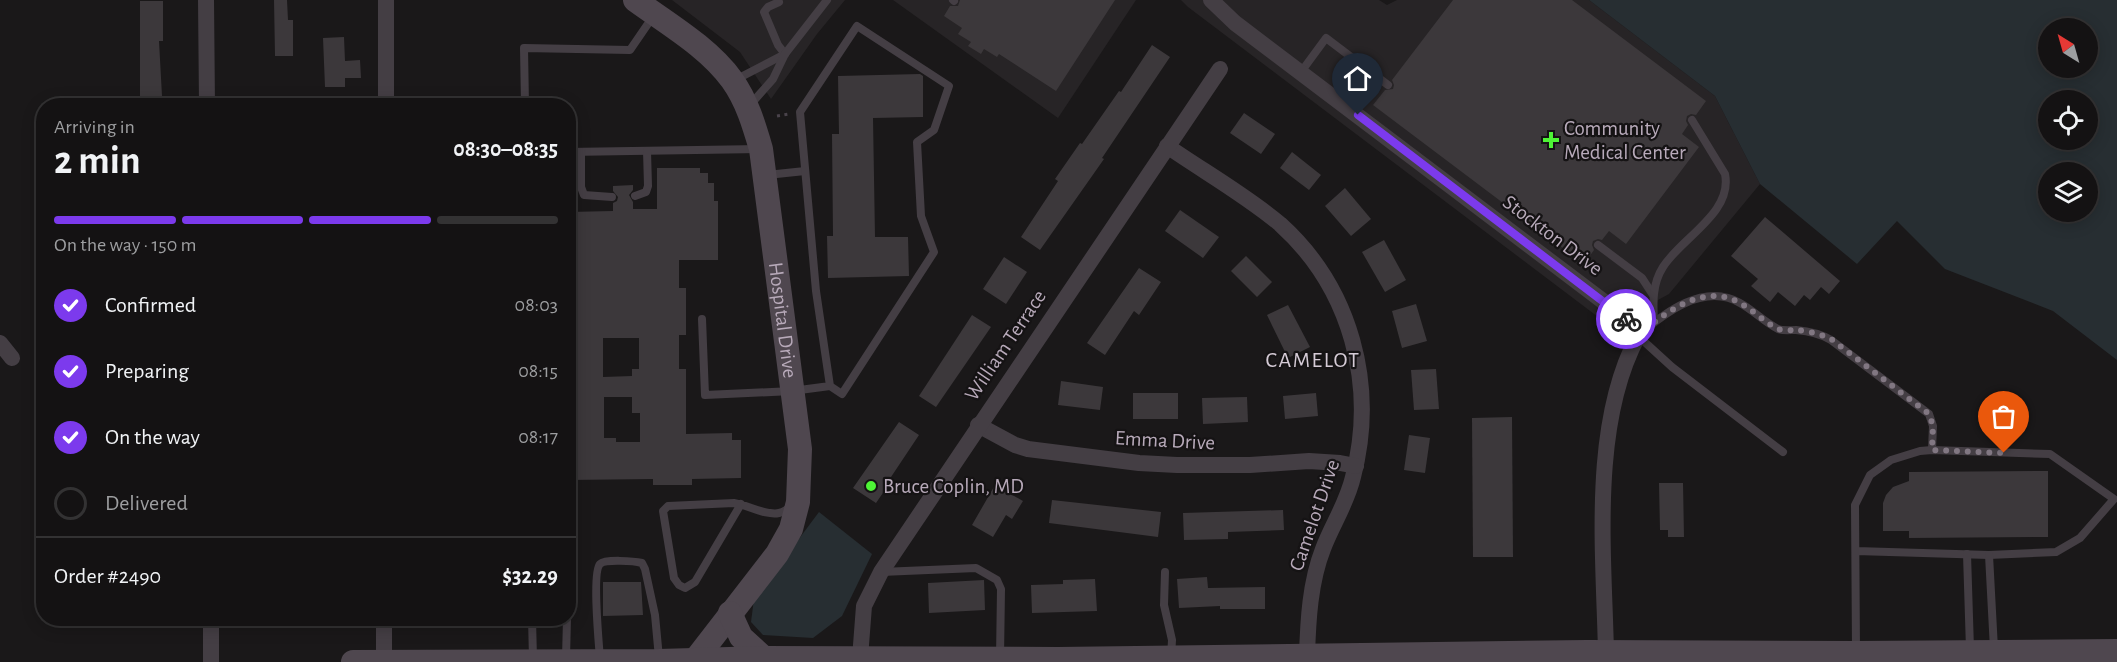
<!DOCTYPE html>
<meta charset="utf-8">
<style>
:root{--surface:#141213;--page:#212021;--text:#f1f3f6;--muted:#9d9ea0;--line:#333233;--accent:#7c3aed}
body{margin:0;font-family:"Alegreya Sans",sans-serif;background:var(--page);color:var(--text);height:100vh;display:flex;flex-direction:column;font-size:22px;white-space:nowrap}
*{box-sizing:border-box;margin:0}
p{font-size:20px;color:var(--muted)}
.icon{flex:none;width:33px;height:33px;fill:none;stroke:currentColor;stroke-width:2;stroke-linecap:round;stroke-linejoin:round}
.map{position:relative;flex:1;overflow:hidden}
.side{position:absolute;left:36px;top:98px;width:540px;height:528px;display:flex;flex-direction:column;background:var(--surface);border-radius:24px;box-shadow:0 3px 15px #0003,0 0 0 2px var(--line)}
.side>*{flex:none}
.needle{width:39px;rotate:323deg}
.fabs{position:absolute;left:2038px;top:18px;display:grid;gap:12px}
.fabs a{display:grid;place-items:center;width:60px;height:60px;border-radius:50%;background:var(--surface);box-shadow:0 3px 15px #0003,0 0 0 2px var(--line);font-size:30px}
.pin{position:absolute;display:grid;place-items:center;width:51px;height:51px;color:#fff;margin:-62px -26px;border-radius:50% 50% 50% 0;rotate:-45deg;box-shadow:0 0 6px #0007}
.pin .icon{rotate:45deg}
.courier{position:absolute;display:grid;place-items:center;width:60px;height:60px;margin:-30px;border:4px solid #7c3aed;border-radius:50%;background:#fff;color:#222;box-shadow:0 2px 8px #0007}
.summary em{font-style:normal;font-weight:600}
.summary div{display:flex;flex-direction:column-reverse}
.summary{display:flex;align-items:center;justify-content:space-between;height:102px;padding:0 18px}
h1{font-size:39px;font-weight:600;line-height:45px}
.bar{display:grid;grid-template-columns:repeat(4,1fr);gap:9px 6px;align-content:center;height:72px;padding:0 18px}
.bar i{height:8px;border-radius:4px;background:var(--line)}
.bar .on{background:var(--accent)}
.bar p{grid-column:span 4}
.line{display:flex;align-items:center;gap:15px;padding:0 18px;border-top:2px solid var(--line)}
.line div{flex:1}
ol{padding:0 18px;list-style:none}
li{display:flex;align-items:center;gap:18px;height:66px}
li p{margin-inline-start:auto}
li .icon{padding:6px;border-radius:50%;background:var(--accent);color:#fff;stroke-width:4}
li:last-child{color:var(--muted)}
li i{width:33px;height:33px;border:3px solid var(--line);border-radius:50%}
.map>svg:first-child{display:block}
.built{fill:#272426}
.green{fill:#272e32;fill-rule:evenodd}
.building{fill:#3c383b;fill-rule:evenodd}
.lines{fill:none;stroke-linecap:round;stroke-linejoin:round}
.path{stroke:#4a434b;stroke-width:3;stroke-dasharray:3 4.5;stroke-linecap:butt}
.lane{stroke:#443e44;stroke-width:8}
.street{stroke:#443e44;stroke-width:16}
.secondary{stroke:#4f474f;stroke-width:24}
.done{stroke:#817782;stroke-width:6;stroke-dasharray:0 10.8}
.route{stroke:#7c3aed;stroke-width:8}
.poi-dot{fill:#4ef436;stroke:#151314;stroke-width:2}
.labels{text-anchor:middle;stroke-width:4.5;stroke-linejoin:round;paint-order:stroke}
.poi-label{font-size:21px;fill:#b8aaba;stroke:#151314;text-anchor:start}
.street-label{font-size:21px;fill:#b8aaba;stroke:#151314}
.neighbourhood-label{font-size:22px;letter-spacing:1.5px;fill:#d5cbd6;stroke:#151314}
</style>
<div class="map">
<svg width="2117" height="662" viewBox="0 0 2117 662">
<rect width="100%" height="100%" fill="#1a1819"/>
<g class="built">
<path d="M672,0H845L817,34L771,99L740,52Z"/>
<path d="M893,0H1136L1058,118Z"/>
<path d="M1181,0H1379L1387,5L1397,0H1589L1715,96L1760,184L1669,294L1610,326L1188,7Z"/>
</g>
<g class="green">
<path d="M1589,0H2117V360L2053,311L1945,269L1897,221L1857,264L1760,184L1715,96ZM2088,28V68H2049V28ZM2088,100V140H2049V100ZM2049,172H2088V212H2049Z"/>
<path d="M819,512L872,554L842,616L813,638L763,635L751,622L754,599Z"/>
</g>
<g class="building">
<path d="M274,0H287L288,20H293V56H275Z"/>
<path d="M960,0H1115L1056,91L999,54L997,57L984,49L981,54L968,46L971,42L958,34L962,28L944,16L950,6H958Z"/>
<path d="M1453,0H1572L1706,101L1696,115L1691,114L1687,116L1686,121L1688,125L1682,134L1699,147L1626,244L1609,231L1602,240L1598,239L1593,241L1592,245L1594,250L1584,264L1373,105L1385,90L1393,89L1394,85L1392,80Z"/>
<path d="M140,1H163V41H159L162,96L140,97Z"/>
<path d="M344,37L345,61L360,60L361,78H345V87H325L323,38Z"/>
<path d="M1152,45L1170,57L1102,158L1104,159L1040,250L1021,237L1058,181L1055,179L1080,143L1082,144L1119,91L1121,92Z"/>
<path d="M920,74L923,76V117L873,118L875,237H908L909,276L828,278L827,236H833L832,134H839L838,76Z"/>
<path d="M1244,113L1275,134L1261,154L1230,133Z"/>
<path d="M1292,152L1321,175L1309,190L1280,168Z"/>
<path d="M657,168H700V173H708V183H714V201H718V260H679V288H686V335H679V369H686V434L732,433V440H741V478L692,479V485H653V479L568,480V212L613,211V203L617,201L618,197L613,191V186L633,185V190L629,195L633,202V209H657ZM603,338H639V369H632V376L603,377ZM604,397H632V413H640V442H616V438H604Z"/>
<path d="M1345,188L1371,219L1351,236L1325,206Z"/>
<path d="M1180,210L1219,237L1203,258L1165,231Z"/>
<path d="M1765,217L1840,281L1829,294L1821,287L1810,300L1804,295L1795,306L1778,292L1770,302L1751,286L1758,279L1731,256Z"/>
<path d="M1384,240L1406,280L1385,292L1362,252Z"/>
<path d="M1246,256L1272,282L1257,297L1231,271Z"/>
<path d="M1004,257L1027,272L1006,304L983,289Z"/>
<path d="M1139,268L1161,282L1139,315L1134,311L1105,355L1087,343Z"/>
<path d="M1416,304L1427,341L1402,348L1392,311Z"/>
<path d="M1288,305L1310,347L1288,358L1267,315Z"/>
<path d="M972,315L991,327L936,407L919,396Z"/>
<path d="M1436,369L1439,409L1414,410L1411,370Z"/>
<path d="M1061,381L1103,387L1100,410L1058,405Z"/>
<rect x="1133" y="393" width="45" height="26"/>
<path d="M1316,393L1318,416L1285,419L1283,396Z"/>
<path d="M1247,397L1248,422L1203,424L1202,398Z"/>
<path d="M1512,417L1513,557H1473L1472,418Z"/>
<path d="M899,422L919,435L887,483L889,484L876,503L853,488Z"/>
<path d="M1409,435L1430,438L1425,473L1404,470Z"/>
<path d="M2048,471V537L1909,538V531H1883V503L1886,495L1893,487L1909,481V472Z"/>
<path d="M1659,483H1683L1684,537H1668V530H1660Z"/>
<path d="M995,485L1023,501L1012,519L1006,515L993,537L972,525Z"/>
<path d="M1052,500L1161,512L1158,537L1049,523Z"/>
<path d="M1283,510L1284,530L1228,532V539L1184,540L1183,513Z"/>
<path d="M1207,577L1208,588L1265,587V609H1220V606L1179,608L1177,579Z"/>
<path d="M1095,579L1097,611L1032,613L1031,585L1063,584V580Z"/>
<path d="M984,580L985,610L929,613L928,583Z"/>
<path d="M603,582H641L643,615L603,616Z"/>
</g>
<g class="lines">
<path class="path" d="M777,116L789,114"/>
<g class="lane">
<path d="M953,0L954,1"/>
<path d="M779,2L768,7L764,12L778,45L785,54"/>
<path d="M1301,72L1326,38L1388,85"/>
<path d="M735,80L785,54"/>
<path d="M525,105L524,48L630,50L654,15"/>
<path d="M750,105L773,79L785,54L827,0"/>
<path d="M568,152L760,149"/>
<path d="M581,152V187L584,195L612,197"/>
<path d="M767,175L805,171"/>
<path d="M635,196L646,192L648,186L647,151"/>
<path d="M1598,245L1642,278L1653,295"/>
<path d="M702,319L705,395L792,391L830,386L816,291L800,112L857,26L949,86L934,130L917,142L921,216L934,252L842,394L830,386"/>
<path d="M1654,322C1653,303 1652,284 1663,267C1681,238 1733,213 1725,174L1692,120"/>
<path d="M1783,452L1672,367L1638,336C1664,313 1704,282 1740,303C1753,310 1764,322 1778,329C1783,331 1790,330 1796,330C1807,331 1821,334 1831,340L1929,414L1933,426L1932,450"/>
<path d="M568,501V517"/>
<path d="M741,504L695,582L685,588L679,585L674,578L663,511L668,506L734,503C748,505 766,516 779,513C783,512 789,508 792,505"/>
<path d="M1856,551L1989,555L2056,552L2080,538L2114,499L2050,454L1932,450L1920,451L1891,460L1870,475L1855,505L1856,650"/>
<path d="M1967,554L1970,649"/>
<path d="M1989,555L1994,649"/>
<path d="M881,572L976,568L997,580L1001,589L1000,657"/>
<path d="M1165,572L1164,605L1172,640L1171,657"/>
<path d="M532,618L533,659"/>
<path d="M566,658L567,618"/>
<path d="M600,659C599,645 592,572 600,564C605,559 634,561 642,563L645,569L655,615L659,658"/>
</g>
<g class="street">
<path d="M206,0L207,105"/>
<path d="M1211,0L1235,23L1624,317L1638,336C1590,425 1604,554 1606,653"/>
<path d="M386,105V0"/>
<path d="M1167,146C1203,171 1247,196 1280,224C1351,288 1377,385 1353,477C1347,503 1332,525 1323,549C1310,582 1308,621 1307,656"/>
<path d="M0,343L12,358"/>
<path d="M978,425L1015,445L1028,449L1139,463L1177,465H1250L1309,461L1340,463L1356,466"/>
<path d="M211,618V662"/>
<path d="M860,658L864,606L881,572L1220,69"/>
<path d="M384,662V618"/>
</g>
<g class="secondary">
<path id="s1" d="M635,0C668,24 708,47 732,80C747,101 754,125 761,149L800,449L798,502L791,529L777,554L695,660"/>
<path d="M730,613L741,637L764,658"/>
<path d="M353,662L659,661L764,658L1058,659L1587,652L1856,653L2117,651"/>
</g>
</g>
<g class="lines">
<path class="done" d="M1626,319L1638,336C1664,313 1704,282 1740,303C1753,310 1764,322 1778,329C1783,331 1790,330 1796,330C1807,331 1821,334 1831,339L1929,414L1933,426L1932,450L2004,453"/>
<path class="route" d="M1358,115L1626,319"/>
</g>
<g class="poi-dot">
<path d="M1548 131h6v6h6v6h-6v6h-6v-6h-6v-6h6z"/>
<circle cx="871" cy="486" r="6"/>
</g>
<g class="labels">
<g class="poi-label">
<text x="1564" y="135">Community<tspan x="1564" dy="24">Medical Center</tspan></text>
<text x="883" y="493">Bruce Coplin, MD</text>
</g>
<g class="street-label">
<text transform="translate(1553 235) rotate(37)" y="7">Stockton Drive</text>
<text dy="7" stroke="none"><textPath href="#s1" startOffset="374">Hospital Drive</textPath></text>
<text transform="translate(1005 345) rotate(-56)" y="7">William Terrace</text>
<text transform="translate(1165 440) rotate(3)" y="7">Emma Drive</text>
<text transform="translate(1314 515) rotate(-71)" y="7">Camelot Drive</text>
</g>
<g class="neighbourhood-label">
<text x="1313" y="367">CAMELOT</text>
</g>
</g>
</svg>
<div class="fabs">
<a><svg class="needle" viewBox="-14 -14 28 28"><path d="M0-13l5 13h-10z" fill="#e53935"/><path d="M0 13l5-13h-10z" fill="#9d9ea0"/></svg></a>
<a><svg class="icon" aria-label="locate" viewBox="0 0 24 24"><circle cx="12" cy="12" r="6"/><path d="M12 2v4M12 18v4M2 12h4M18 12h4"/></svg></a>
<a><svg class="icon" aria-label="layers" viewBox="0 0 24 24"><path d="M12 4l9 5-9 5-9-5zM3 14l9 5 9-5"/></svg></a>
</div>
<div class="pin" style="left:2004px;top:453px;background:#ea580c"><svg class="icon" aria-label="bag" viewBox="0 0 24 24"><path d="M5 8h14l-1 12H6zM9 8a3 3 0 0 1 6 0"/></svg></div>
<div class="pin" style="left:1358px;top:115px;background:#1f2937"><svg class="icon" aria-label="home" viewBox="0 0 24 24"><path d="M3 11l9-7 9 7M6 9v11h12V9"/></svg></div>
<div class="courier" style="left:1626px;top:319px"><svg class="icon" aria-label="bike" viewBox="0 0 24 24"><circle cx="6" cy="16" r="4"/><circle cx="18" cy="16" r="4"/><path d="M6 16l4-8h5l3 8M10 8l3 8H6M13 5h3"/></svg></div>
<section class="side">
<div class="summary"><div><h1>2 min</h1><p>Arriving in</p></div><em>08:30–08:35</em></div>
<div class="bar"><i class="on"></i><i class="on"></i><i class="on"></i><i></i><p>On the way · 150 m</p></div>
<ol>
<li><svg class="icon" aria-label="check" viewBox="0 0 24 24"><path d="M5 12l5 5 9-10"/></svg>Confirmed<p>08:03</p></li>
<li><svg class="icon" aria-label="check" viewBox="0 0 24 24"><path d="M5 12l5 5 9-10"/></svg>Preparing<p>08:15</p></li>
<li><svg class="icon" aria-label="check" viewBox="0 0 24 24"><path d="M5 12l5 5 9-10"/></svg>On the way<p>08:17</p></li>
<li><i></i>Delivered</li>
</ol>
<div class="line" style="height:78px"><div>Order #2490</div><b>$32.29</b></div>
</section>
</div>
